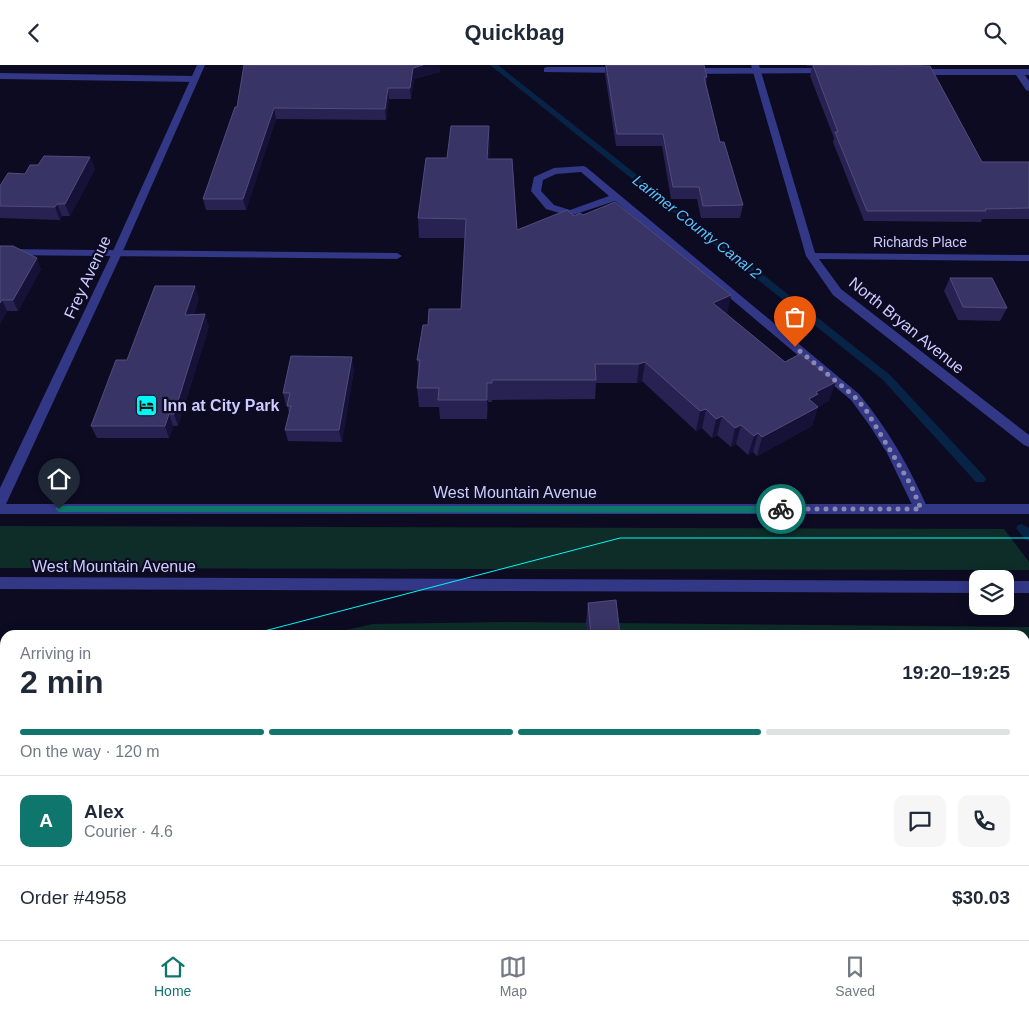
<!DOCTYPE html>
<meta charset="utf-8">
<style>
:root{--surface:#fff;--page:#f6f6f7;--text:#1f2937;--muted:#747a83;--line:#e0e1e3;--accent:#0f766e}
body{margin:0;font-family:Arial,sans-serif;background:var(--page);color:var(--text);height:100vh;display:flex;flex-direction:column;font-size:19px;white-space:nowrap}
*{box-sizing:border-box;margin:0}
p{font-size:16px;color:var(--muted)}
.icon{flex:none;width:28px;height:28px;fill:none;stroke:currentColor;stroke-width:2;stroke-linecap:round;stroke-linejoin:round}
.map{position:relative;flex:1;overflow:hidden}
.side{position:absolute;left:0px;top:565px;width:1030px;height:310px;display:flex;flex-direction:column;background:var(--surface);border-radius:15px 15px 0 0;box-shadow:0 2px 12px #0003}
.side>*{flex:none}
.tools{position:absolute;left:969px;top:505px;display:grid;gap:10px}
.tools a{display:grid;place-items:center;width:45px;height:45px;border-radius:10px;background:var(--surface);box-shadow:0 2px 12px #0003;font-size:25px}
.pin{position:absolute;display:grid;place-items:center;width:42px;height:42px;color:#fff;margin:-51px -21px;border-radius:50% 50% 50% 0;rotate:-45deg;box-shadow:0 0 5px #0007}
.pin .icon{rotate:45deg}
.courier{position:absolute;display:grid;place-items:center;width:50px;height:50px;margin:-25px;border:4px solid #0f766e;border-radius:50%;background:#fff;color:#222;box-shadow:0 1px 6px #0007}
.overview em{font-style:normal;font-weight:700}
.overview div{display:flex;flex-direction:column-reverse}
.overview{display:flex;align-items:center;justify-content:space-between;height:85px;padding:0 20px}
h1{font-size:32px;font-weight:700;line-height:38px}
.bar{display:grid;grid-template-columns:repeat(4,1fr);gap:8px 5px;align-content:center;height:60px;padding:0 20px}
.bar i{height:6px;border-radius:4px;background:var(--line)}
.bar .current{background:var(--accent)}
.bar p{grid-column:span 4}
.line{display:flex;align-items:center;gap:12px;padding:0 20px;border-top:1px solid var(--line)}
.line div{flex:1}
.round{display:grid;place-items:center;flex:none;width:52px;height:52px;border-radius:10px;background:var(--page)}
header{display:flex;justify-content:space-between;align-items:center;height:65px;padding:0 20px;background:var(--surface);font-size:22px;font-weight:700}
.tabs{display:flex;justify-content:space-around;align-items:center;height:70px;border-top:1px solid var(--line);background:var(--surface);font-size:14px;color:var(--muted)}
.tabs a{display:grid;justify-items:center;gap:2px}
.tabs .current{color:var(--accent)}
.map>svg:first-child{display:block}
.green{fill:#0e2d28}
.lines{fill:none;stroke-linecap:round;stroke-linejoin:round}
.stream{fill:#072446;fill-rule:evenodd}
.service{fill:#323786;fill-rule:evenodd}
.minor{fill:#323786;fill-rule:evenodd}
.tertiary{fill:#323786;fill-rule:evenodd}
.tram{stroke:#00f7f6;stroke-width:1}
.wall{fill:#272252}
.shaded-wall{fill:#151137}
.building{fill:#383465;stroke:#504c7d}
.route{fill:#0f766e}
.done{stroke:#8a88b2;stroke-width:5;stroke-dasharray:0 9}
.labels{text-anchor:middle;stroke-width:4.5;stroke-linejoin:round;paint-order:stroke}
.far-street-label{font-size:14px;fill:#cdccff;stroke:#0d0b22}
.far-water-label{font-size:15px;font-style:italic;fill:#5ac4ff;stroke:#0d0b22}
.street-label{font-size:16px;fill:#cdccff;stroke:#0d0b22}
.poi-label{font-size:16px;font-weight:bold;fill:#cdccff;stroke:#0d0b22;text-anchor:start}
</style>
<header><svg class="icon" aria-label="back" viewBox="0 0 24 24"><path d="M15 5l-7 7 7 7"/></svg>Quickbag<svg class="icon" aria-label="search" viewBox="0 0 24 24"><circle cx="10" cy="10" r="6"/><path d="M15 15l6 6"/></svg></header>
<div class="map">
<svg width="1029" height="875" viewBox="0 0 1029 875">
<rect width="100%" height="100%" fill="#0d0b22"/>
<g class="green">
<path d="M0,461L1004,464L1029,497V505L0,503Z"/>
<path d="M506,557L1029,562V875H0V652L5,650V870H1025V570H324L373,559Z"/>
</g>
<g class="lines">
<g class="stream">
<path d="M490,0H498L890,310L984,411L986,414L984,417H976L882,314Z"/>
<path d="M1022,459L1029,463V476L1025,474L1016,463L1018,460Z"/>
</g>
<g class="service">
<path d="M547,2H623L627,5L623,8L544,7V3Z"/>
<path d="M828,3L831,4V8L687,9L683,6L687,3Z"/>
<path d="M1029,4V10H1025L1029,16V26L1026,25L1016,10H915L911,7L915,4Z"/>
<path d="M0,8L195,11L199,14L195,17L0,14Z"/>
<path d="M583,101L586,102L859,329C888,364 910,403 928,444L926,448L921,449L916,448L887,388L870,361L851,335L615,136L570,151L546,144L531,126L534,112L554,103ZM581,107L609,131L570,145L554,140L541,126L543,115L556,109Z"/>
<path d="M0,184L397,188L402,191L397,194L0,190Z"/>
</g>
<g class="minor">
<path d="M197,0H205L122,188L7,437L5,441L0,442V423L112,188Z"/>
<path d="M751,0H759L815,188L1029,190V196L819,194L841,224L1029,370V382L1024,380L833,230L806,191Z"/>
</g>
<g class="tertiary">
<rect x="0" y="439" width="1029" height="10"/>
<path d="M0,512L978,516V528L0,524Z"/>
<rect x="1005" y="516" width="24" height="12"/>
</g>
<g class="tram">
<path d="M249,570L620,473H1029"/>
<path d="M0,634L5,633"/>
</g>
</g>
<g class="wall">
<path d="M244,0H439L440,7L414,14L411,34H389L386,55L276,54L246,145H206L203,134L237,42Z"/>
<path d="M603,0H704L707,12L706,19L720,77L743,140L740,153H701L697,134H671L662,81H616L605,9V0Z"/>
<path d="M806,0H922V1L982,97H1029V154H982L981,157L864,156L833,77L834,73L810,11L812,1H807Z"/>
<path d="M490,80L489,94L517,165L574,151L727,250L829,336L818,342L812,361L757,391L753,387L748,390L736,379L731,382L717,370L712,373L702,363L696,366L642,316L637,318H596L595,334L492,335V337H488L487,354H440L439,342H419L417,323L419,308L417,295L428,260L461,244L465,173H419L418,153Z"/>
<path d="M90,92L95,104L70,151H62L60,155L0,153V121L25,109L38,100Z"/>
<path d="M0,181L41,204L18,246H7L0,259Z"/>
<path d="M950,213L1007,243L1000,256L958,255L944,226Z"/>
<path d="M199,233L194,250L209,261L178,361H173L169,373H97L91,361Z"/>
<path d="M354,304L342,377L288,376L285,365L289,348L287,340H286L283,328Z"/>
<path d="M588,538L620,570H587L586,558Z"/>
</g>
<g class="shaded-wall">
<path d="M423,0H439L440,7L414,14L411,34L410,23L413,3Z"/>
<path d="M388,23L389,34L386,55L385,44Z"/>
<path d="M274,43L276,54L246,145L243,134Z"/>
<path d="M489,61L490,80L487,113V94Z"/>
<path d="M90,92L95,104L70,151L65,139Z"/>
<path d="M57,139L62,151L60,155L55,142Z"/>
<path d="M37,193L41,204L18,246L13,235Z"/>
<path d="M195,221L199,233L190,263L185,250Z"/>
<path d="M731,230L727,250L713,238Z"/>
<path d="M2,235L7,246L0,259V238Z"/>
<path d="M205,249L209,261L178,361L174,349Z"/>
<path d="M352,292L354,304L342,377L339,365Z"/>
<path d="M645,297L642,316L637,318L639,299Z"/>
<path d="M836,317L829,336L813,345L818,342L812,361L757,391L762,372L809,334L816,327Z"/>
<path d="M487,318L488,337L487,354Z"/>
<path d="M706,344L702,363L696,366L700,346Z"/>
<path d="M169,349L173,361L169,373L165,361Z"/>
<path d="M722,351L717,370L712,373L716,354Z"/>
<path d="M741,360L736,379L731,382L735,363Z"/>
<path d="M758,368L753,387L748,390L754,371Z"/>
</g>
<g class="building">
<path d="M244,0H423L413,3L410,23H388L385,44L274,43L243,134H203L235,42H237Z"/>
<path d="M606,0H704L707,12H704L720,77H724L743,140L703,141L699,122H673L663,69H617Z"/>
<path d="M813,0L930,1L982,97H1029V143L985,144L986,146H867L835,67H838Z"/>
<path d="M451,61H489L487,94H512L517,165L567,145L574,151L580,148L583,150L615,137L731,230L713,238L785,297L800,289L836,317L816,327L818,329L809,334L818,342L762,372L758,368L754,371L741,360L735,363L722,351L716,354L706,344L700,346L645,297L639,299H595L596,315H492V318H487V335H438L439,323H417L420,295H417L423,260H428L429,244H461L466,154L418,153L426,93H447Z"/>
<path d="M44,91L90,92L65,139H57L55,142L0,141V121L8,108L25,109L30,100H38Z"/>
<path d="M0,181H13L37,193L13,235H2L0,238Z"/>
<path d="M950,213H992L1007,243L963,242Z"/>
<path d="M155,221H195L185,250L205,249L174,349H169L165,361H91L116,295H127Z"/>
<path d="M291,291L352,292L339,365H285L291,341H287L290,328H283Z"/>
<path d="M616,535L620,570H591L588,538Z"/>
</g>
<path class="route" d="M59,441H781L785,444L781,448L59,447L55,444Z"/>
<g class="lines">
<path class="done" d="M781,444H921L911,420L866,345L855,332L795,282"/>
</g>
<defs>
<symbol id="hotel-square" viewBox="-11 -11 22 22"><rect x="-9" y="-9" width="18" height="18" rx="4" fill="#00f7f6" stroke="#0d0b22"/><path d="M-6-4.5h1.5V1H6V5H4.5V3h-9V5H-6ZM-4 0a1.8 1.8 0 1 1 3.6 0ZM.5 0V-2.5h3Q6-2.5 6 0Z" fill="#111"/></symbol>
</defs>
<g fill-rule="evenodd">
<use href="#hotel-square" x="134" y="328" width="25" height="25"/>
</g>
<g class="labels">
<g class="far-street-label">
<text x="920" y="182">Richards Place</text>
</g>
<g class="far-water-label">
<text transform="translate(697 162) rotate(38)" y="5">Larimer County Canal 2</text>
</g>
<g class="street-label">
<text transform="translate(87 212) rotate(-65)" y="6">Frey Avenue</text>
<text transform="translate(907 260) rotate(39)" y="6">North Bryan Avenue</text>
<text x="515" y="433">West Mountain Avenue</text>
<text x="114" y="507">West Mountain Avenue</text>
</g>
<g class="poi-label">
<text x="163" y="346">Inn at City Park</text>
</g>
</g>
</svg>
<div class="tools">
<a><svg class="icon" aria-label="layers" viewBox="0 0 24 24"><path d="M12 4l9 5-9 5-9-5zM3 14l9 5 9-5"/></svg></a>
</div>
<div class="pin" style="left:795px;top:282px;background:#ea580c"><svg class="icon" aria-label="bag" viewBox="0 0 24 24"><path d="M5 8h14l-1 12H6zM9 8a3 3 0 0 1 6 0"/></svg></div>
<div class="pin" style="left:59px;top:444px;background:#1f2937"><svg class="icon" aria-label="home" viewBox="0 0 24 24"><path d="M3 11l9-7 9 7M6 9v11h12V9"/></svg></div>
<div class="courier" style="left:781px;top:444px"><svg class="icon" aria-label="bike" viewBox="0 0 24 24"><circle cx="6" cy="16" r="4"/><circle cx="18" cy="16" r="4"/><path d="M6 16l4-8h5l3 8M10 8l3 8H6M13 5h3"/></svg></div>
<section class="side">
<div class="overview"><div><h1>2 min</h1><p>Arriving in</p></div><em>19:20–19:25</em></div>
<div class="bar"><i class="current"></i><i class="current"></i><i class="current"></i><i></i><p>On the way · 120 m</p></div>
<div class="line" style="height:90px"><b class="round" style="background:var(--accent);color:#fff">A</b><div><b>Alex</b><p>Courier · 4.6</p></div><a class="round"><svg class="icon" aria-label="chat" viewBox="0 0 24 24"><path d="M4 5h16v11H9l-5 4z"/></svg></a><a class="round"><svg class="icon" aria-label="phone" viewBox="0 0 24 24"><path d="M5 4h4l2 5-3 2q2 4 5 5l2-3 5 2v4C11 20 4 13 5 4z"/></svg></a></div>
<div class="line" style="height:65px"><div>Order #4958</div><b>$30.03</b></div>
</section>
</div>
<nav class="tabs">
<a class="current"><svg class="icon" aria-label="home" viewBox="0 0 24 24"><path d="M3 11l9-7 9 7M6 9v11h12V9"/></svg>Home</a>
<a><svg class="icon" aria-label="map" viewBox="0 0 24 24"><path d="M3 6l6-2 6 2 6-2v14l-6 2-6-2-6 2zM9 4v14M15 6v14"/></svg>Map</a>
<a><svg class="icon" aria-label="saved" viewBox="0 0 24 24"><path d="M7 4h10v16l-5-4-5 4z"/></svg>Saved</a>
</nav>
